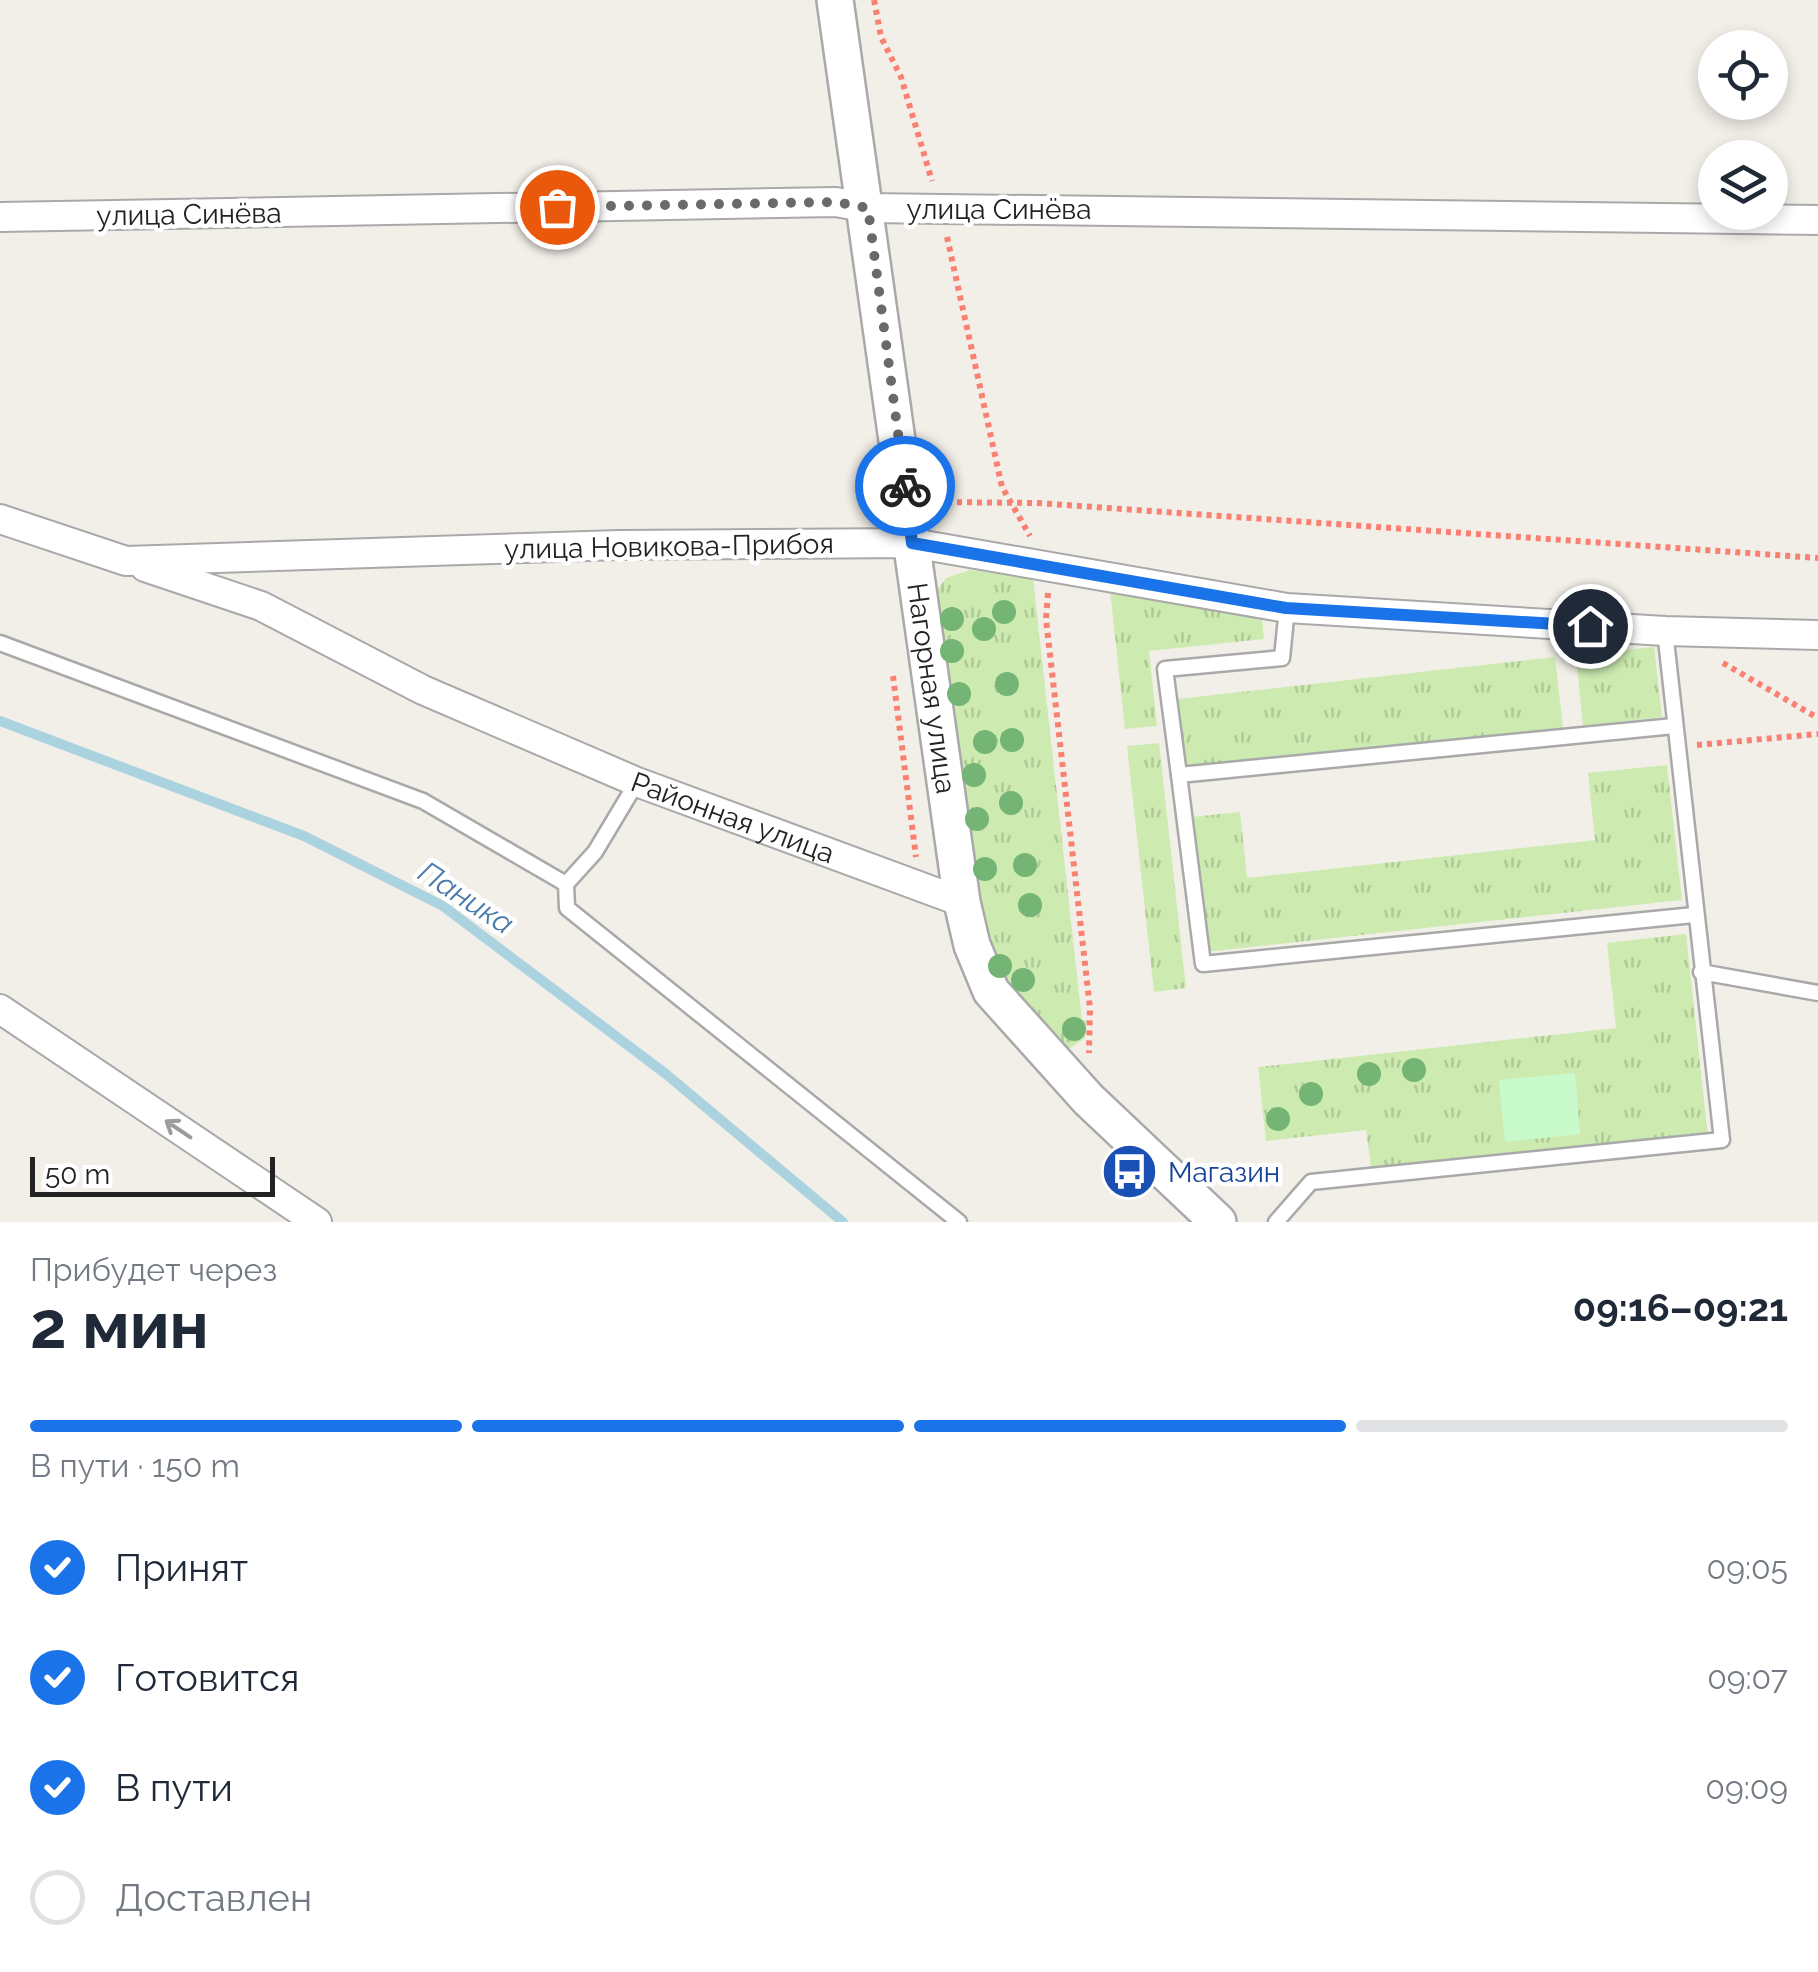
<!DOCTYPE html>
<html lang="ru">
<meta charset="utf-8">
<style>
:root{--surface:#fff;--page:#f6f6f7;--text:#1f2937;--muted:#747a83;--line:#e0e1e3;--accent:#1a73e8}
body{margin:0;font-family:Raleway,sans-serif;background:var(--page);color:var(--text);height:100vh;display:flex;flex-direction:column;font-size:38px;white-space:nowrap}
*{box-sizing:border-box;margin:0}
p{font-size:32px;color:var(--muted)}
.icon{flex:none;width:55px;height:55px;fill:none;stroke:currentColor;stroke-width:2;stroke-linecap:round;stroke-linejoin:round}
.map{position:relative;height:1222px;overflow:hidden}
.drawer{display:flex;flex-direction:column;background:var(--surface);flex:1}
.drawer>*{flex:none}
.controls{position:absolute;left:1698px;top:30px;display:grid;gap:20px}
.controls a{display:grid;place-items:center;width:90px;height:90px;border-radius:50%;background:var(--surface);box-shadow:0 5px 15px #0003;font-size:50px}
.scale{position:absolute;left:30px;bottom:25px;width:245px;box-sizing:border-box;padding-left:10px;border:5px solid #222;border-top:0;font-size:28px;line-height:35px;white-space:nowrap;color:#222;-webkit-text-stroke:8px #fff;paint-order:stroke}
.pin{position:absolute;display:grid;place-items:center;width:85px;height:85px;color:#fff;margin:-42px;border:5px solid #fff;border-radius:50%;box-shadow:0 2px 10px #0007}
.courier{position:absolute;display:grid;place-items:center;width:100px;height:100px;margin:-50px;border:8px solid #1a73e8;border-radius:50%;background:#fff;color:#222;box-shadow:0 2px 12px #0007}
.overview em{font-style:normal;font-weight:700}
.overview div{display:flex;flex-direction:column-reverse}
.overview{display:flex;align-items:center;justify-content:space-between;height:170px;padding:0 30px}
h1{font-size:65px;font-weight:700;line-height:75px}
.bar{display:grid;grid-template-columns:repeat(4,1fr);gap:15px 10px;align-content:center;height:120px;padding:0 30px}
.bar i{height:12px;border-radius:8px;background:var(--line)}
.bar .selected{background:var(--accent)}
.bar p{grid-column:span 4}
ol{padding:0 30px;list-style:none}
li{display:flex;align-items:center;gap:30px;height:110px}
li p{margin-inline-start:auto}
li .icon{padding:10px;border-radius:50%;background:var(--accent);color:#fff;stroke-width:4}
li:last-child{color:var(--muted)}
li i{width:55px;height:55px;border:5px solid var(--line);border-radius:50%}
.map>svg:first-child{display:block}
.grass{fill:url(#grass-tufts)}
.park{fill:#c8facc}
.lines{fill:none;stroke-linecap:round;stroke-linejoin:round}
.stream{stroke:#aad3df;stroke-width:10}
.service-casing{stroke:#a9a9a9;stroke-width:19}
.minor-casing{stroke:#a9a9a9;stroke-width:32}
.tertiary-casing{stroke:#a9a9a9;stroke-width:40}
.path{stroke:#fa8072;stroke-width:6;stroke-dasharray:5 5;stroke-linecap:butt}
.service{stroke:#fff;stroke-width:14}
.minor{stroke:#fff;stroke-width:28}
.tertiary{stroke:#fff;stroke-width:35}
.tree{fill:#74b475}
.oneway{stroke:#9c9c9c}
.done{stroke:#6b6a68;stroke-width:10;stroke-dasharray:0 18}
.route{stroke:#1a73e8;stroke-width:12}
.labels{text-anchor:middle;stroke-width:9;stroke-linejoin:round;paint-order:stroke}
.street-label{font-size:28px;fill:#222;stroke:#fff}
.transit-label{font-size:28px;fill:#164399;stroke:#fff;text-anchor:start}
.water-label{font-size:30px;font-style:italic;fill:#4a7aab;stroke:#fff}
</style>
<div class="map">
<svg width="1818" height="1222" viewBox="0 0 1818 1222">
<defs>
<pattern id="grass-tufts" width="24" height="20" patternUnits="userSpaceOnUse" patternTransform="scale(2.5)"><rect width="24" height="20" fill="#cdebb0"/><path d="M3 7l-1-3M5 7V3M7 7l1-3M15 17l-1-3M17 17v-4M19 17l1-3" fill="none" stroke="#b0c997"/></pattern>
</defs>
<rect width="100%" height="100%" fill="#f2efe9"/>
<g class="grass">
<path d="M970,570L1033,578L1082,1020H1087L1085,1038L1070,1048L1052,1051L985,957L931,598L946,578Z"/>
<path d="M1110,590L1262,619L1264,639L1149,651L1157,726L1125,729Z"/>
<path d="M1654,647L1662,717L1583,726L1576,655Z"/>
<path d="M1555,657L1563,728L1186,770L1178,699Z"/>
<path d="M1159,743L1186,988L1154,992L1127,746Z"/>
<path d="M1667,765L1682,900L1206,952L1191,817L1240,812L1247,878L1595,840L1588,773Z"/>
<path d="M1686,934L1708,1137L1372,1174L1366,1130L1266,1141L1258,1067L1616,1028L1607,943Z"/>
</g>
<path class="park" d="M1575,1073L1580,1134L1505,1142L1499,1080Z"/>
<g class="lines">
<path class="stream" d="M0,721L304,836L443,906L666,1074L843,1222"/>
<defs>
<g id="service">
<path d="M0,643L423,801L566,884L567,908L959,1222"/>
<path d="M1674,726L1179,775L1203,964L1694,915"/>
<path d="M1179,775L1165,669L1282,658L1287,608"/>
<path d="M566,884L595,852L637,782"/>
<path d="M1701,972L1818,993"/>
<path d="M1276,1222L1311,1182L1722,1140L1665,631"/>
</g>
<g id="minor">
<path d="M0,217L836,202L868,208L1818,220"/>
<path d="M0,519L126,561L619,545L912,543L1287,608L1665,631L1818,635"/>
<path id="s1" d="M145,567L261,606L423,690L637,782L962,902"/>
<path d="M0,1009L317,1222"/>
</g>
<g id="tertiary">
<path id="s2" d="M835,0L962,902L972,945L991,991L1088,1099L1218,1222"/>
</g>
</defs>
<use href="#service" class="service-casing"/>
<use href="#minor" class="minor-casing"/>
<use href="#tertiary" class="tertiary-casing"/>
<g class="path">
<path d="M874,0L881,37L901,77L932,181"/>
<path d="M947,237L1002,487L1030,536"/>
<path d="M937,502L1037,503L1818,558"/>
<path d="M1048,593L1046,619L1090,1008L1089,1053"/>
<path d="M1723,663L1818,718"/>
<path d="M893,676L916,857"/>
<path d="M1697,745L1818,734"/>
</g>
<use href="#service" class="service"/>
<use href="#minor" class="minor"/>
<use href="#tertiary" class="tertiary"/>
</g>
<g class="tree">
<circle cx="1004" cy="612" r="12"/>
<circle cx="952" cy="619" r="12"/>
<circle cx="984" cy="629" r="12"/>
<circle cx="952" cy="651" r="12"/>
<circle cx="1007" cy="684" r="12"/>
<circle cx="959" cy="694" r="12"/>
<circle cx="1012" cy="740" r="12"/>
<circle cx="985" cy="742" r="12"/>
<circle cx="974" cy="775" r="12"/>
<circle cx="1011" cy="803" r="12"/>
<circle cx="977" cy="819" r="12"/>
<circle cx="1025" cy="865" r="12"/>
<circle cx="985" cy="869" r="12"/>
<circle cx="1030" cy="905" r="12"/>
<circle cx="1000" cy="966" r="12"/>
<circle cx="1023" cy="980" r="12"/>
<circle cx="1074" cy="1029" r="12"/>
<circle cx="1414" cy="1070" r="12"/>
<circle cx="1369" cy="1074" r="12"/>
<circle cx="1311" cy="1094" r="12"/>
<circle cx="1278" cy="1119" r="12"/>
</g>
<defs><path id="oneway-shaft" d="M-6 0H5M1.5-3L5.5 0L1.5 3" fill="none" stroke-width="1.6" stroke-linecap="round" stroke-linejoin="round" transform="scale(2.5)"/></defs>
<use class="oneway" href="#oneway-shaft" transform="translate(178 1129) rotate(-146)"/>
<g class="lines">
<path class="done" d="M557,207L836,202L868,208L905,486"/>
<path class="route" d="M905,486L912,543L1286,608L1590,626"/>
</g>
<defs>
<symbol id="bus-disc" viewBox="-11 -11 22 22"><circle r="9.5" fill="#1a4fb4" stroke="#fff"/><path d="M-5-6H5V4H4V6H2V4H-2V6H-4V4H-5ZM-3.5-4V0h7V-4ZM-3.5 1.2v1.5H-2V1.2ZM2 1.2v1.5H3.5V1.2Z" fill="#fff"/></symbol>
</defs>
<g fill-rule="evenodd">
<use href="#bus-disc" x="1098" y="1140" width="63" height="63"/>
</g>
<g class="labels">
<g class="street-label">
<text x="999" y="219">улица Синёва</text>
<text transform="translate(189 214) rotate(-1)" y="10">улица Синёва</text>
<text transform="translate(669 546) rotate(-1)" y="10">улица Новикова-Прибоя</text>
<text dy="10" stroke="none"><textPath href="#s2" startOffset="695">Нагорная улица</textPath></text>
<text dy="10" stroke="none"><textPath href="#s1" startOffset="640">Районная улица</textPath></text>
</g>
<g class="transit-label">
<text x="1168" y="1182">Магазин</text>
</g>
<g class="water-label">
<text transform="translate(466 898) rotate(33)" y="10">Паника</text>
</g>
</g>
</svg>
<div class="controls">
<a><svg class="icon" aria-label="locate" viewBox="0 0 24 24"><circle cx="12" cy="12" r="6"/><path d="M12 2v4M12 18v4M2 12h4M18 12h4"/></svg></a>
<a><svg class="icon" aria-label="layers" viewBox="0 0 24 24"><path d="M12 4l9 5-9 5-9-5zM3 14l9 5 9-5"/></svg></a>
</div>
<div class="scale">50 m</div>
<div class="pin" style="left:557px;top:207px;background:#ea580c"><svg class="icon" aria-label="bag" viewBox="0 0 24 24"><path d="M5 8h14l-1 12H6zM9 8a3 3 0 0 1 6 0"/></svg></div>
<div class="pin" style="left:1590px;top:626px;background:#1f2937"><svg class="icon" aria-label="home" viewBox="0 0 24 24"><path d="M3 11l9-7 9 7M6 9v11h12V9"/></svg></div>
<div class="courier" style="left:905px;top:486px"><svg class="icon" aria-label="bike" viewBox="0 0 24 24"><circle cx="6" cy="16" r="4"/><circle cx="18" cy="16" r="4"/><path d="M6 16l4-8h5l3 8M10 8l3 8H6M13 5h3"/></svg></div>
</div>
<section class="drawer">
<div class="overview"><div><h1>2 мин</h1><p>Прибудет через</p></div><em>09:16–09:21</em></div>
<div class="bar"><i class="selected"></i><i class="selected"></i><i class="selected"></i><i></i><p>В пути · 150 m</p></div>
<ol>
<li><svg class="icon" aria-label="check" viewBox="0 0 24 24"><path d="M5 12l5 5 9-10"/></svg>Принят<p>09:05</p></li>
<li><svg class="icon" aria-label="check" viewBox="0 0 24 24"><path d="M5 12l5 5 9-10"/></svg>Готовится<p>09:07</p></li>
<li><svg class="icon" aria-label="check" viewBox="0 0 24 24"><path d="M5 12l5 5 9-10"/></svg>В пути<p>09:09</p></li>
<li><i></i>Доставлен</li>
</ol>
</section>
